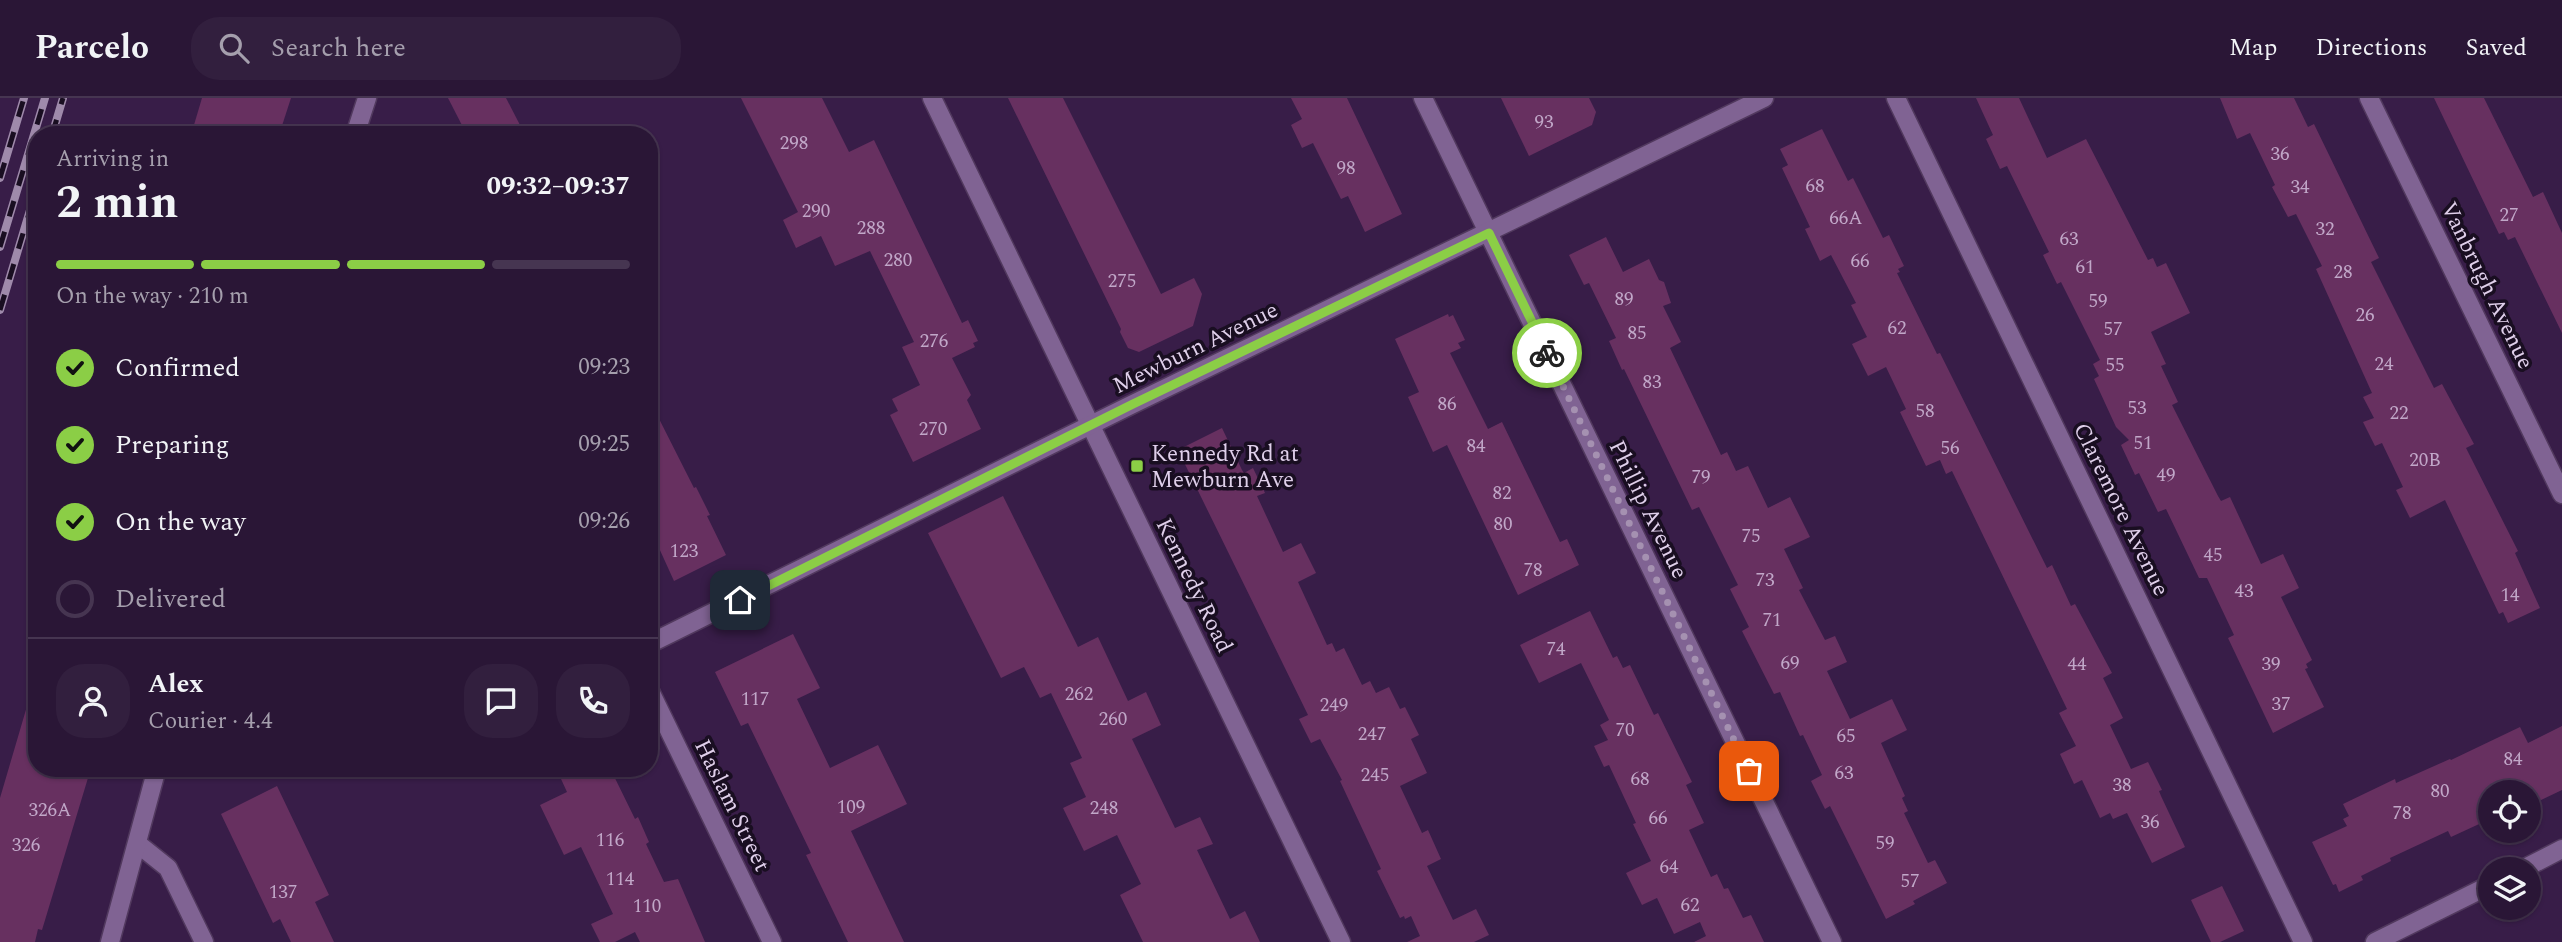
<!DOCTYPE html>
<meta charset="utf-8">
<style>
:root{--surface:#2a1636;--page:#321f3e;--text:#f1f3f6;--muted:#a59fad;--line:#463551;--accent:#8bce46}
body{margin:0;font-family:Spectral,serif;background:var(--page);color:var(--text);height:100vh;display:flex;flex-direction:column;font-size:26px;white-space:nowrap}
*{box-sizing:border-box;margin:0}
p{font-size:23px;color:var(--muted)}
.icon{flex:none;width:38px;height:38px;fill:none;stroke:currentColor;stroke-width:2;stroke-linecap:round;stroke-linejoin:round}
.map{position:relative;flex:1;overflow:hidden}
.side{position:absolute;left:28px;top:28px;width:630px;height:651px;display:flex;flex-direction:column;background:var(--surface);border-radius:28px;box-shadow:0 2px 5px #0004,0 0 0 2px var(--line)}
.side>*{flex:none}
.controls{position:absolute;left:2478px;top:682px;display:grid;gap:14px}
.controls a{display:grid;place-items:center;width:63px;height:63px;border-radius:50%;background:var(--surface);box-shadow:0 2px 5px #0004,0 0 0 2px var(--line);font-size:35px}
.pin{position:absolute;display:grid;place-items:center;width:60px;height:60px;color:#fff;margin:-30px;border-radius:14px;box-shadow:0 4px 10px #0006}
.courier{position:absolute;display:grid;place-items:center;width:70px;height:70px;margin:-35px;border:5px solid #8bce46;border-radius:50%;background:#fff;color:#222;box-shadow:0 2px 9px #0007}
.headline em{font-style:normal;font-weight:700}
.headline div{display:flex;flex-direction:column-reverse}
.headline{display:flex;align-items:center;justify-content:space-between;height:119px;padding:0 28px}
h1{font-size:46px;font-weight:700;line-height:52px}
.bar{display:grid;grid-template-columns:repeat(4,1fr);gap:10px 7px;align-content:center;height:84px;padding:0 28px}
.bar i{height:9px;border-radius:5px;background:var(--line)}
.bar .selected{background:var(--accent)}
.bar p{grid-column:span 4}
.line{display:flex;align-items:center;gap:18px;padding:0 28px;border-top:2px solid var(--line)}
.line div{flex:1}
.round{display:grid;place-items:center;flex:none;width:74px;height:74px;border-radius:28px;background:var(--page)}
ol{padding:0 28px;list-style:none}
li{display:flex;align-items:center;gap:21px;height:77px}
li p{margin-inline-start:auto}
li .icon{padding:7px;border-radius:50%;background:var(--accent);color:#111;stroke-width:4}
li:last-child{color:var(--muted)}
li i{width:38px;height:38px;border:4px solid var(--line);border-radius:50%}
header{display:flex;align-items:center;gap:42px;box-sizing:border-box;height:98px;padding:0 35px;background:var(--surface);border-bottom:2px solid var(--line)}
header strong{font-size:33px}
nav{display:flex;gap:38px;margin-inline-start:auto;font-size:24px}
.search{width:490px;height:63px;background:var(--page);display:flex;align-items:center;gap:18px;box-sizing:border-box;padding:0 24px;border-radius:28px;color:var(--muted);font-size:26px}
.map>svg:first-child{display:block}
.building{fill:#673060}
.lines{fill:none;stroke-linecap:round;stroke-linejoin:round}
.minor-casing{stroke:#51395e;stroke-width:21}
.minor{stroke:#806393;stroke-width:18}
.rail-casing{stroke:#9f8aab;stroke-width:8}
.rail{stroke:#190e21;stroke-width:5;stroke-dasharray:16;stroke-linecap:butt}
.done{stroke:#a591b1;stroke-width:7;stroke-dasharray:0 12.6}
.route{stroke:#8bce46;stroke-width:9}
.poi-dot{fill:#8bce46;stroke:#190e21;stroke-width:2.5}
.labels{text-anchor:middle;stroke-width:7;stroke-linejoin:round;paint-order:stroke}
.number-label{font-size:19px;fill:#c1a7c8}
.street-label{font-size:23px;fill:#dfcfea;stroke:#190e21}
.poi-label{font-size:23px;fill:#dfcfea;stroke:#190e21;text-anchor:start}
</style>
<header>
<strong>Parcelo</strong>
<div class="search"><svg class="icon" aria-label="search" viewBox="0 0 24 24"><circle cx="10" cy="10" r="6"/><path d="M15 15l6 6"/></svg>Search here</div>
<nav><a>Map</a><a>Directions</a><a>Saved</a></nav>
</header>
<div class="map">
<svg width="2562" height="844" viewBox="0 0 2562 844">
<rect width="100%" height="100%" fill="#381d48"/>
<g class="building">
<path d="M202,0H291L279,37H191Z"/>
<path d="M448,0H506L521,29L506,37H467Z"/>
<path d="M741,0H822L849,54L874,42L962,225L968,222L978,243L973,245L975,249L952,260L971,297L967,302L981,331L913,364L890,317L898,313L892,301L920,287L902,249L914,244L870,153L835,168L821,138L796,150L783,122L798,114Z"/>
<path d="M1008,0H1063L1161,196L1194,180L1202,196L1193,228L1139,254L1128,250L1120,234L1121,231Z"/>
<path d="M1291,0H1347L1402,116L1365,134L1348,98L1341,101L1313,45L1302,50L1291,27L1302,21Z"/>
<path d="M1501,0H1589L1596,14L1592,27L1529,58Z"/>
<path d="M1976,0H2019L2047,60L2086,41L2148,162L2153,160L2157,169L2166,165L2190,215L2151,234L2166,266L2161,268L2178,304L2172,307L2218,398L2221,403L2230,399L2261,466L2283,456L2299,490L2281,499L2312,562L2306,566L2308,570L2305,571L2324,609L2273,635L2228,540L2234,537L2207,480H2199L2166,411L2158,414L2139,375L2135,377L2121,347L2129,342L2116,329L2094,281L2099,278L2093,266L2100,262L2061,184L2057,186L2043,157L2049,154L2007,68L2000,71L1986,41L1993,37Z"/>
<path d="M2220,0H2294L2308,29L2314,26L2379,160L2371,164L2434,290L2442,286L2474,346L2466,350L2518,453L2515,455L2540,510L2508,525L2503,514L2499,516L2445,402L2410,420L2396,392L2403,389L2382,345L2375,348L2363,324L2374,320L2363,299L2372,295L2316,171L2322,168L2296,116L2288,119L2272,89L2275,87L2250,35L2237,41Z"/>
<path d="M2434,0H2484L2533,99L2543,94L2562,135V235L2515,139L2508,142L2504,134L2499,136Z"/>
<path d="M1822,31L1848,83L1853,80L1883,140L1889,137L1904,168L1898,171L1900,174L1897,175L1937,256L1940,255L2047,470L2052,467L2071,508L2075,506L2112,575L2103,580L2123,620L2110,627L2131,671L2148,664L2162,692L2159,693L2161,698L2185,749L2152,765L2127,715L2113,721L2110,715L2100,720L2082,682L2074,686L2060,656L2076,648L2059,615L2067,611L1952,373L1946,376L1940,362L1926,368L1900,314L1906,311L1886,269L1868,278L1852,246L1867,239L1851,207L1856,205L1831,157L1820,163L1805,131L1810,129L1782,70L1788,67L1780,51Z"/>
<path d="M1606,139L1623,174L1649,161L1659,182L1664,184L1671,205L1663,208L1681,244L1670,250L1721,357L1727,354L1736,373L1748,368L1768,410L1790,399L1810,439L1784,451L1803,490L1799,492L1825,542L1835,538L1847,564L1827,573L1850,621L1892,601L1907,632L1881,645L1905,698L1902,700L1908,713L1904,715L1928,765L1935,762L1947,785L1913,803L1915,806L1886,821L1830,708L1825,711L1811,683L1822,677L1803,637L1800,638L1780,594L1774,596L1742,533L1749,529L1730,491L1738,487L1699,409L1692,412L1624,271L1622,272L1609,243L1616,240L1589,185L1584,187L1569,157Z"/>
<path d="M1448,216L1449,219L1453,217L1465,242L1458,245L1461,250L1450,255L1488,331L1502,324L1560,444L1567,441L1579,467L1518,497L1447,347L1433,354L1408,299L1419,294L1395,241Z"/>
<path d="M649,301L694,390L696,389L710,417L707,418L726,457L674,483L649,428Z"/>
<path d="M1222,330L1242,372L1244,375L1253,370L1265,395L1257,398L1283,454L1301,445L1316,475L1298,484L1327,547L1332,545L1336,554L1344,550L1362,587L1370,583L1376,595L1389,589L1400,611L1405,609L1419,637L1411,641L1427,675L1400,688L1422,735L1428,732L1441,761L1427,768L1453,822L1476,811L1489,837L1474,844H1407L1420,838L1411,818L1405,821L1404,818L1400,820L1377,773L1381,771L1340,683L1342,682L1320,641L1311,645L1299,621L1308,617L1178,352Z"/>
<path d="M1003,398L1078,549L1098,539L1128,603L1146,594L1161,627L1132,641L1175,730L1200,719L1213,746L1197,752L1230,821L1245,813L1260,844H1143L1120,797L1141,786L1117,737L1084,753L1063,710L1086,699L1070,665L1082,660L1051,595L1040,600L1024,569L1001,580L928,435Z"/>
<path d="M1590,513L1613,560L1617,558L1623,570L1630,567L1654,617L1658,615L1692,684L1686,687L1704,725L1689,732L1711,779L1717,776L1724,791L1728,790L1743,820L1751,817L1764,844H1694L1706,838L1700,824L1674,836L1657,800L1642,807L1626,775L1651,763L1633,726L1636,725L1609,667L1604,669L1594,648L1608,642L1600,627L1609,622L1581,565L1539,585L1520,547Z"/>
<path d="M793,536L820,590L797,601L830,670L878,647L907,706L851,733L904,844H848L806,757L811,755L748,625L741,628L715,574Z"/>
<path d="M30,598L37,599V670H91L42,832L38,831L35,844H0V700Z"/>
<path d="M2562,628V692L2537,704L2534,696L2529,698V695H2490V721L2451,739L2448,733L2390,760L2391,763L2361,778L2363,782L2339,794L2336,786L2333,787L2312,744L2347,728L2343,721L2349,718L2343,706L2395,681L2396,685L2450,661L2451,662L2520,629L2528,645Z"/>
<path d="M556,670H610L635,721L638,719L649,744L646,746L664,784L678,781L705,844H640L635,834L615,844H600L591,826L613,816L581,749L564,757L540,707L567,694Z"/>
<path d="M277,688L329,797L315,804L334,844H291L280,821L273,825L221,716Z"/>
<path d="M2222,788L2244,833L2220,844H2211L2191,802Z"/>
</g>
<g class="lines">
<defs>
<g id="minor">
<path d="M932,0L1341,844"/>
<path d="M1423,0L1832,844"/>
<path d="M1896,0L2303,844"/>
<path d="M2369,0L2562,396"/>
<path d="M355,37L367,0"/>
<path d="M649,546L1133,306L1764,0"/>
<path d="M649,591L772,844"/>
<path d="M138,746L168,770L204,844"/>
<path d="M2521,772L2562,751"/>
<path d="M110,844L157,670"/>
<path d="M2375,844L2490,787"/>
</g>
</defs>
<use href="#minor" class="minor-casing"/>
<use href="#minor" class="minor"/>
<defs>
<g id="rail">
<path d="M52,37L63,0"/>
<path d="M0,80L24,0"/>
<path d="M0,149L45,0"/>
<path d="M0,212L37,89"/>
</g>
</defs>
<use href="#rail" class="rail-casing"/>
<use href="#rail" class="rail"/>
</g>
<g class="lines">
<path class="done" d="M1547,255L1749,673"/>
<path class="route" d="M740,502L1133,306L1489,135L1547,255"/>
</g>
<rect class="poi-dot" x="1130" y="361" width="14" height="14" rx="3.5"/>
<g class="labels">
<g class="number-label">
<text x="1544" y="30">93</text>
<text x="794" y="51">298</text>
<text x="2280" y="62">36</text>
<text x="1346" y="76">98</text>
<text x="1815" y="94">68</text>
<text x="2300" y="95">34</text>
<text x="816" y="119">290</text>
<text x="2509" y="123">27</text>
<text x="1846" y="126">66A</text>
<text x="871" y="136">288</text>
<text x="2325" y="137">32</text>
<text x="2069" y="147">63</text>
<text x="898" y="168">280</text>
<text x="1860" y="169">66</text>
<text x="2085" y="175">61</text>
<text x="2343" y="180">28</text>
<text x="1122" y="189">275</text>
<text x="1624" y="207">89</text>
<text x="2098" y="209">59</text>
<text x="2365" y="223">26</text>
<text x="1897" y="236">62</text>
<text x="2113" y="237">57</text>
<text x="1637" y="241">85</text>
<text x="934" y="249">276</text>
<text x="2384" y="272">24</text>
<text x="2115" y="273">55</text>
<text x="1652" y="290">83</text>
<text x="1447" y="312">86</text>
<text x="2137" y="316">53</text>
<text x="1925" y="319">58</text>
<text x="2399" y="321">22</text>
<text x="933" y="337">270</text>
<text x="2143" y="351">51</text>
<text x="1476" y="354">84</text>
<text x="1950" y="356">56</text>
<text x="2425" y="368">20B</text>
<text x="2166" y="383">49</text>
<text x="1701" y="385">79</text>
<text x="1502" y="401">82</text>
<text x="1503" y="432">80</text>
<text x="1751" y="444">75</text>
<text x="684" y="459">123</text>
<text x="2213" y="463">45</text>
<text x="1533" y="478">78</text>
<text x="1765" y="488">73</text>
<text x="2244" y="499">43</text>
<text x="2510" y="503">14</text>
<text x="1772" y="528">71</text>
<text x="1556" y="557">74</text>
<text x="1790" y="571">69</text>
<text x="2077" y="572">44</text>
<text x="2271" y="572">39</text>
<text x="1079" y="602">262</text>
<text x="755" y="607">117</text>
<text x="2281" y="612">37</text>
<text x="1334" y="613">249</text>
<text x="1113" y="627">260</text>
<text x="1625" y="638">70</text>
<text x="1372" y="642">247</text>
<text x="1846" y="644">65</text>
<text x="2513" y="667">84</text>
<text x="1844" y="681">63</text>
<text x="1375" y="683">245</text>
<text x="1640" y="687">68</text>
<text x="2122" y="693">38</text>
<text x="2440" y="699">80</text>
<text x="851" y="715">109</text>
<text x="1104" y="716">248</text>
<text x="50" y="718">326A</text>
<text x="2402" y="721">78</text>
<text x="1658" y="726">66</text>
<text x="2150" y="730">36</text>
<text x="610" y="748">116</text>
<text x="1885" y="751">59</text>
<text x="26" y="753">326</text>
<text x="1669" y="775">64</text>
<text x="620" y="787">114</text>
<text x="1910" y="789">57</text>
<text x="283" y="800">137</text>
<text x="1690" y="813">62</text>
<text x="647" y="814">110</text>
</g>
<g class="street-label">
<text transform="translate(2488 187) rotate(64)" y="8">Vanbrugh Avenue</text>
<text transform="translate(1195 249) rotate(-26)" y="8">Mewburn Avenue</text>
<text transform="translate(1649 411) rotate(64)" y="8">Phillip Avenue</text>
<text transform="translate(2122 411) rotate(64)" y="8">Claremore Avenue</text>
<text transform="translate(1195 487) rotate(64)" y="8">Kennedy Road</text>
<text transform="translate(733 707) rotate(64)" y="8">Haslam Street</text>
</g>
<g class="poi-label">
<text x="1151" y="363">Kennedy Rd at<tspan x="1151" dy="26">Mewburn Ave</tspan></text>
</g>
</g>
</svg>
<div class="controls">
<a><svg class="icon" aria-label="locate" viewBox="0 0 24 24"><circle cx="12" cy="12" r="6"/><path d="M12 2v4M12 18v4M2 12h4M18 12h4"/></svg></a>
<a><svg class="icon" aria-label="layers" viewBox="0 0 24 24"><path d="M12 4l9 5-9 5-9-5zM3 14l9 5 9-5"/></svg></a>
</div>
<div class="pin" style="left:1749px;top:673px;background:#ea580c"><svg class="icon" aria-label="bag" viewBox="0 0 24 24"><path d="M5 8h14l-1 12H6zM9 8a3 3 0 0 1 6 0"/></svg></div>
<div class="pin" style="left:740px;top:502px;background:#1f2937"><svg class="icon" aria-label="home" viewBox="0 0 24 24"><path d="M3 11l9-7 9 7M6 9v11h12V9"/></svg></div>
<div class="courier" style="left:1547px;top:255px"><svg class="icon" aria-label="bike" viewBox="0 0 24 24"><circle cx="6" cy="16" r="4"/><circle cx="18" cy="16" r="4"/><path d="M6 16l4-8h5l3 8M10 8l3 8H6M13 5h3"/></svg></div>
<section class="side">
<div class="headline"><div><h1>2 min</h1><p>Arriving in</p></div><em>09:32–09:37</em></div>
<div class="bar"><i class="selected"></i><i class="selected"></i><i class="selected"></i><i></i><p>On the way · 210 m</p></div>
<ol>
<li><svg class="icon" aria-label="check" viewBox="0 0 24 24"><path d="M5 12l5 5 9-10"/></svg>Confirmed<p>09:23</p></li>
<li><svg class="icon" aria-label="check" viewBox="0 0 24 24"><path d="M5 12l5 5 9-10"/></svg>Preparing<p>09:25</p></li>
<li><svg class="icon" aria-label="check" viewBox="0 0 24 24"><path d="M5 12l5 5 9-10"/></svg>On the way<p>09:26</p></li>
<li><i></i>Delivered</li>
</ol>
<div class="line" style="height:126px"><a class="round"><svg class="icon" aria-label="person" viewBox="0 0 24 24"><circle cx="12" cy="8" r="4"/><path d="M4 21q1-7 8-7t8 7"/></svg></a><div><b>Alex</b><p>Courier · 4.4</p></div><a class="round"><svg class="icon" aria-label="chat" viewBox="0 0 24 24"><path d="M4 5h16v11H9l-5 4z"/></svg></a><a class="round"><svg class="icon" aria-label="phone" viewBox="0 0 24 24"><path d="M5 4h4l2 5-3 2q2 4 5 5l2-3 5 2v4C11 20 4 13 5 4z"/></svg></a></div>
</section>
</div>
